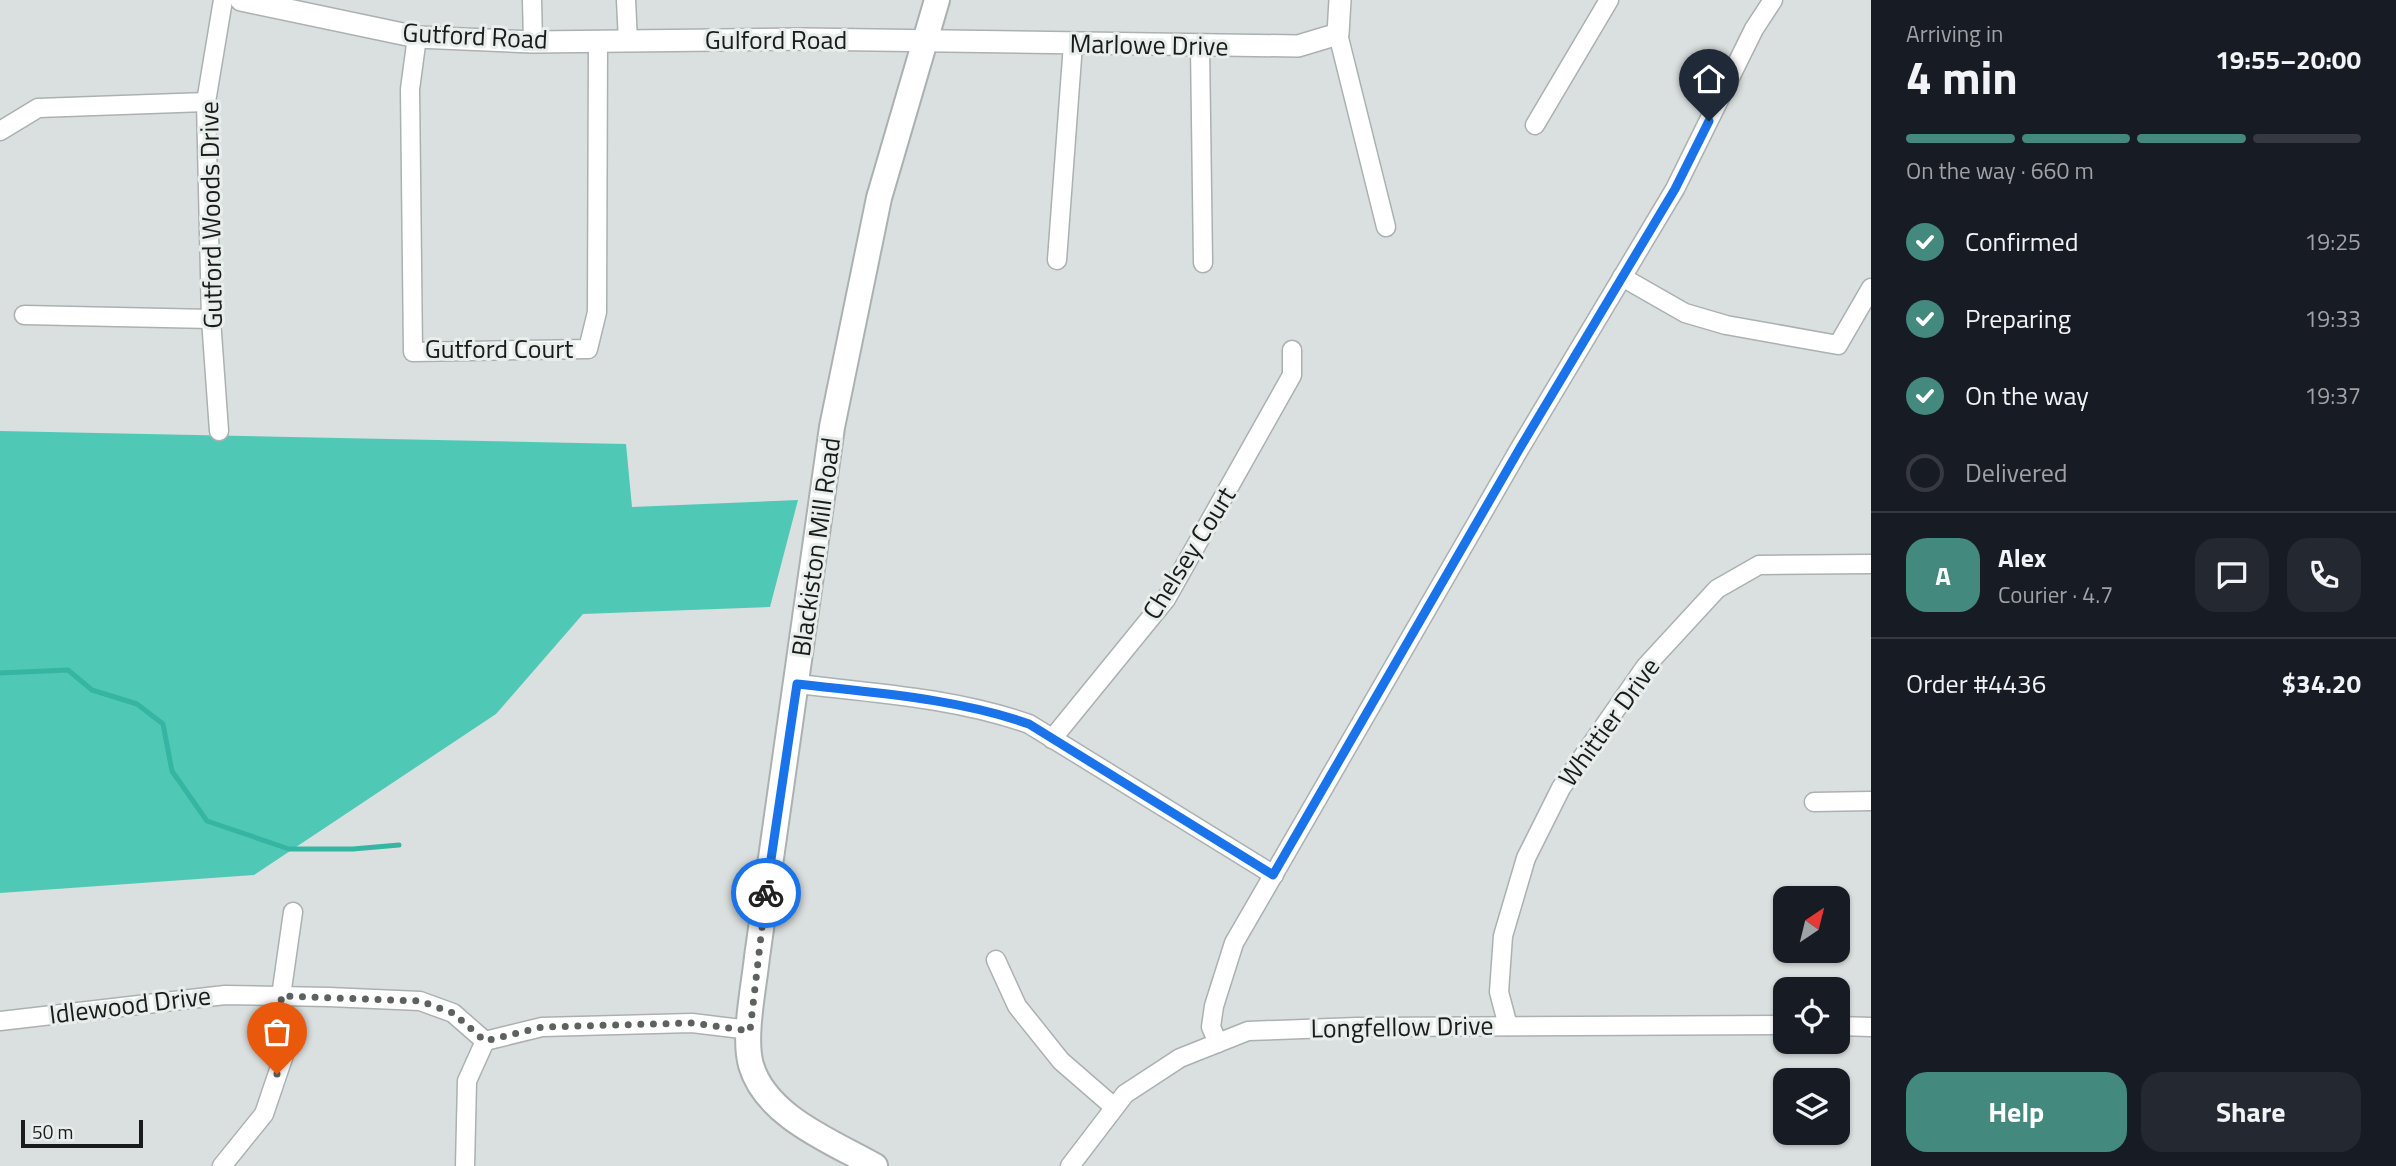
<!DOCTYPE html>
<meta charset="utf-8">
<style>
:root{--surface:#171b24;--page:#242831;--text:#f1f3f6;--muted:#9ea1a6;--line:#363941;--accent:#44897d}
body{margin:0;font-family:"Titillium Web",sans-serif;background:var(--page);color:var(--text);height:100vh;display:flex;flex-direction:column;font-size:26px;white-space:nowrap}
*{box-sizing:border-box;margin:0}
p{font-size:23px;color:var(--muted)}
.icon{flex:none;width:38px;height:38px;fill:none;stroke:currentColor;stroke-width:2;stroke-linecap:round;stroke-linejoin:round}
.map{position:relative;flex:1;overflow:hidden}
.details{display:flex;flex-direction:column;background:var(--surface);width:525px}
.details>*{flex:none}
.needle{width:46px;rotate:35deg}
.controls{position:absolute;left:1773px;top:886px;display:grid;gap:14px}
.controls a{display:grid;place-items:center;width:77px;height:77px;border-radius:14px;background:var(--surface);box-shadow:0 2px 5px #0004;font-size:35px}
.scale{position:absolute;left:21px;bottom:18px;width:122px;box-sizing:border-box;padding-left:7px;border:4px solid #1a1c1c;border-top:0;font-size:19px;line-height:24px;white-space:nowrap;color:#1a1c1c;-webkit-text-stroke:5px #e7eeec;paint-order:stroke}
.pin{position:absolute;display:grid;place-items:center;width:60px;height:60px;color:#fff;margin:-72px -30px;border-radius:50% 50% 50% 0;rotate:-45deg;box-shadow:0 0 7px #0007}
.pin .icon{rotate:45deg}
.courier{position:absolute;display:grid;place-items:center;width:70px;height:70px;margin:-35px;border:5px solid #1a73e8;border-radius:50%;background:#fff;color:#222;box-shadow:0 2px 9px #0007}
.overview em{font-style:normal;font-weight:700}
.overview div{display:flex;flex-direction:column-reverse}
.overview{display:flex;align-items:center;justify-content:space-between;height:119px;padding:0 35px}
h1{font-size:46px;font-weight:700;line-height:52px}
.bar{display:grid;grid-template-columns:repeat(4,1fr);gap:10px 7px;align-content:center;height:84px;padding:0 35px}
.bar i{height:9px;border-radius:5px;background:var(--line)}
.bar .on{background:var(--accent)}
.bar p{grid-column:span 4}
.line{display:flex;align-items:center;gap:18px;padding:0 35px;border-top:2px solid var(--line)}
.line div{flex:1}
.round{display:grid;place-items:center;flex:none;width:74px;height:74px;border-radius:21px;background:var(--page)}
ol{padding:0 35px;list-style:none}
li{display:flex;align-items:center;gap:21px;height:77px}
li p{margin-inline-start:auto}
li .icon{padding:7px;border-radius:50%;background:var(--accent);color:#fff;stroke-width:4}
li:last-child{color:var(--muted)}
li i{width:38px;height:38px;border:4px solid var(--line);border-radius:50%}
.primary-button{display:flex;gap:14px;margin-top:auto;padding:14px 35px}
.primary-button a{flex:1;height:80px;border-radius:21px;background:var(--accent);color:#fff;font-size:28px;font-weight:700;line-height:80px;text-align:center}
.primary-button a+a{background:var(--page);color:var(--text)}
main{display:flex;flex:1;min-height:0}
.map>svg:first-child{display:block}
.forest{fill:#4fc9b6}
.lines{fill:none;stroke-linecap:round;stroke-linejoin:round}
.stream{stroke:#36b5a3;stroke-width:5}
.minor-casing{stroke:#abb1b0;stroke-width:21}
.tertiary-casing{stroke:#abb1b0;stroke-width:24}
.secondary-casing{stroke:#abb1b0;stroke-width:28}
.minor{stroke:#fff;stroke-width:18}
.tertiary{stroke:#fff;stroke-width:21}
.secondary{stroke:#fff;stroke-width:24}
.done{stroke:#5d6160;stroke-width:7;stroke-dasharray:0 12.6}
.route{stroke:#1a73e8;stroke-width:9}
.labels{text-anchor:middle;stroke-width:6;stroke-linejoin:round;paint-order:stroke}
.street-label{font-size:26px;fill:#1a1c1c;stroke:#e7eeec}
</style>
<main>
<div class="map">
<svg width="1871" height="1166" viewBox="0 0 1871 1166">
<rect width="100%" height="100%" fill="#dae0df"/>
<path class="forest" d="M0,431L626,444L632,507L798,500L770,607L583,614L496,714L254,875L0,893Z"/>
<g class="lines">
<path class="stream" d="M0,673L68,670L92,690L137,704L163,724L172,771L207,821L289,849H353L399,845"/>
<defs>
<g id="minor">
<path d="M532,0L533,42"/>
<path d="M626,0L628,41"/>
<path d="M1338,34L1386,227"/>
<path d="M417,37L410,89L413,352L588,349L597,312L598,41"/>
<path d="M1200,46L1203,263"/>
<path d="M1535,125L1609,0"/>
<path d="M0,131L38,108L206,102"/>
<path d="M1057,260L1073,44"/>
<path d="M1622,277L1685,313L1726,325L1838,345L1871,288"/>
<path d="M24,315L211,319"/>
<path d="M219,431L211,319L206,102L223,0"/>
<path d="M797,684C874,693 955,698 1029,724L1274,875"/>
<path d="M1052,739L1166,599L1292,375V350"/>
<path d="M1814,802L1871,801"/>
<path d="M996,960L1017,1006L1061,1061L1114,1107"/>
<path d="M0,1021L225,995L329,997L420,1001L453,1013L485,1041L542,1027L692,1023L750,1030"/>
<path d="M1508,1026L1499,992L1503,936L1526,858L1561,788L1646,666L1717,589L1759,565L1871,564"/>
<path d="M1838,1026L1871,1027"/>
<path d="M1218,1043L1211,1027L1214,1006L1234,943L1520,448L1675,189L1754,29L1773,0"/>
<path d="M222,1166L264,1114L284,1055L281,996L293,912"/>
<path d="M465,1166L467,1081L485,1041"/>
<path d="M1070,1166L1125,1094L1180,1058L1248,1031L1357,1027L1785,1025"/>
</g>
<path id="tertiary" d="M241,0L417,37L533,42L802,39L1298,46L1338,34L1340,0"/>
<path id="secondary" d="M875,1166C833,1142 766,1117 751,1065C743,1037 754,987 757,957L832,427L879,198L937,0"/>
</defs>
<use href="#minor" class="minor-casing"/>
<use href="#tertiary" class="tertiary-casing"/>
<use href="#secondary" class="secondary-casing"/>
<use href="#minor" class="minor"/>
<use href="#tertiary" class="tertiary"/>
<use href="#secondary" class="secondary"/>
</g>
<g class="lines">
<path class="done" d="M277,1074L284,1055L281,996L420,1001L453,1013L485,1041L542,1027L692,1023L750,1031L766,893"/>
<path class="route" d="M766,893L797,684C874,693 955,698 1029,724L1273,875L1520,448L1675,189L1709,121"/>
</g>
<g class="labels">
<g class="street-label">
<text transform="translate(475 36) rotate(3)" y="9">Gutford Road</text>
<text x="776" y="49">Gulford Road</text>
<text transform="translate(1149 45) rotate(1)" y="9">Marlowe Drive</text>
<text transform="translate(211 215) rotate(-91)" y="9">Gutford Woods Drive</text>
<text x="499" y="358">Gutford Court</text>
<text transform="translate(816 547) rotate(-82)" y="9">Blackiston Mill Road</text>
<text transform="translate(1189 553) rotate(-58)" y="9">Chelsey Court</text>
<text transform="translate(1609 722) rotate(-54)" y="9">Whittier Drive</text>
<text transform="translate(130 1005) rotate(-7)" y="9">Idlewood Drive</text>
<text transform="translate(1402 1027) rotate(-1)" y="9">Longfellow Drive</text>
</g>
</g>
</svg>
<div class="controls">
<a><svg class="needle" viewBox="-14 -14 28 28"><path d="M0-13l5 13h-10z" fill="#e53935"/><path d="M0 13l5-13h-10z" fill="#9ea1a6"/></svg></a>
<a><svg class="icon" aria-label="locate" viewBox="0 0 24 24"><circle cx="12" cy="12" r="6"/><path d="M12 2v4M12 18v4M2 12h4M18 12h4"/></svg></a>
<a><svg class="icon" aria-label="layers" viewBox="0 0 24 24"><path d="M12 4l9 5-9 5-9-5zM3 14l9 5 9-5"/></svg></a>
</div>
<div class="scale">50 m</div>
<div class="pin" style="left:277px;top:1074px;background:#ea580c"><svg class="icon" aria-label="bag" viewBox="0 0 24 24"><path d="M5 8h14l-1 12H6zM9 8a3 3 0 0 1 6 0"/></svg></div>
<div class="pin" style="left:1709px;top:121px;background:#1f2937"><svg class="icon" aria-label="home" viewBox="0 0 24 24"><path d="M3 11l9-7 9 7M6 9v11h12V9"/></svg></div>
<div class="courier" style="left:766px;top:893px"><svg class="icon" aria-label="bike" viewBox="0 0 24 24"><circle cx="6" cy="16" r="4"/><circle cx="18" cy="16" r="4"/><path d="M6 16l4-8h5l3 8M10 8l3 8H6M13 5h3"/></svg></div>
</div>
<section class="details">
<div class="overview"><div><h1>4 min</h1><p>Arriving in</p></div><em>19:55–20:00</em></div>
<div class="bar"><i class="on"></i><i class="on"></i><i class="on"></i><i></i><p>On the way · 660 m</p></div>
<ol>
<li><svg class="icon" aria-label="check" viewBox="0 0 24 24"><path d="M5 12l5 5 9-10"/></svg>Confirmed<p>19:25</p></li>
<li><svg class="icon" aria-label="check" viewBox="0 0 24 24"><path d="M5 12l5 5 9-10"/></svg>Preparing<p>19:33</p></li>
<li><svg class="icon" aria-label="check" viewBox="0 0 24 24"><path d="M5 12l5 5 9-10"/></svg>On the way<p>19:37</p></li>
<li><i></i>Delivered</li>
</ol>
<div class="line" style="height:126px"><b class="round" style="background:var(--accent);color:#fff">A</b><div><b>Alex</b><p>Courier · 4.7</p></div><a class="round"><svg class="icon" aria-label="chat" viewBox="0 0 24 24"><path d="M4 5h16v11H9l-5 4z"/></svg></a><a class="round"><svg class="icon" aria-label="phone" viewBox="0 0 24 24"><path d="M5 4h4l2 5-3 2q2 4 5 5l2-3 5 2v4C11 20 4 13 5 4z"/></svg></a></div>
<div class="line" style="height:91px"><div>Order #4436</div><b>$34.20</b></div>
<div class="primary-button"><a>Help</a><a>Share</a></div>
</section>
</main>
